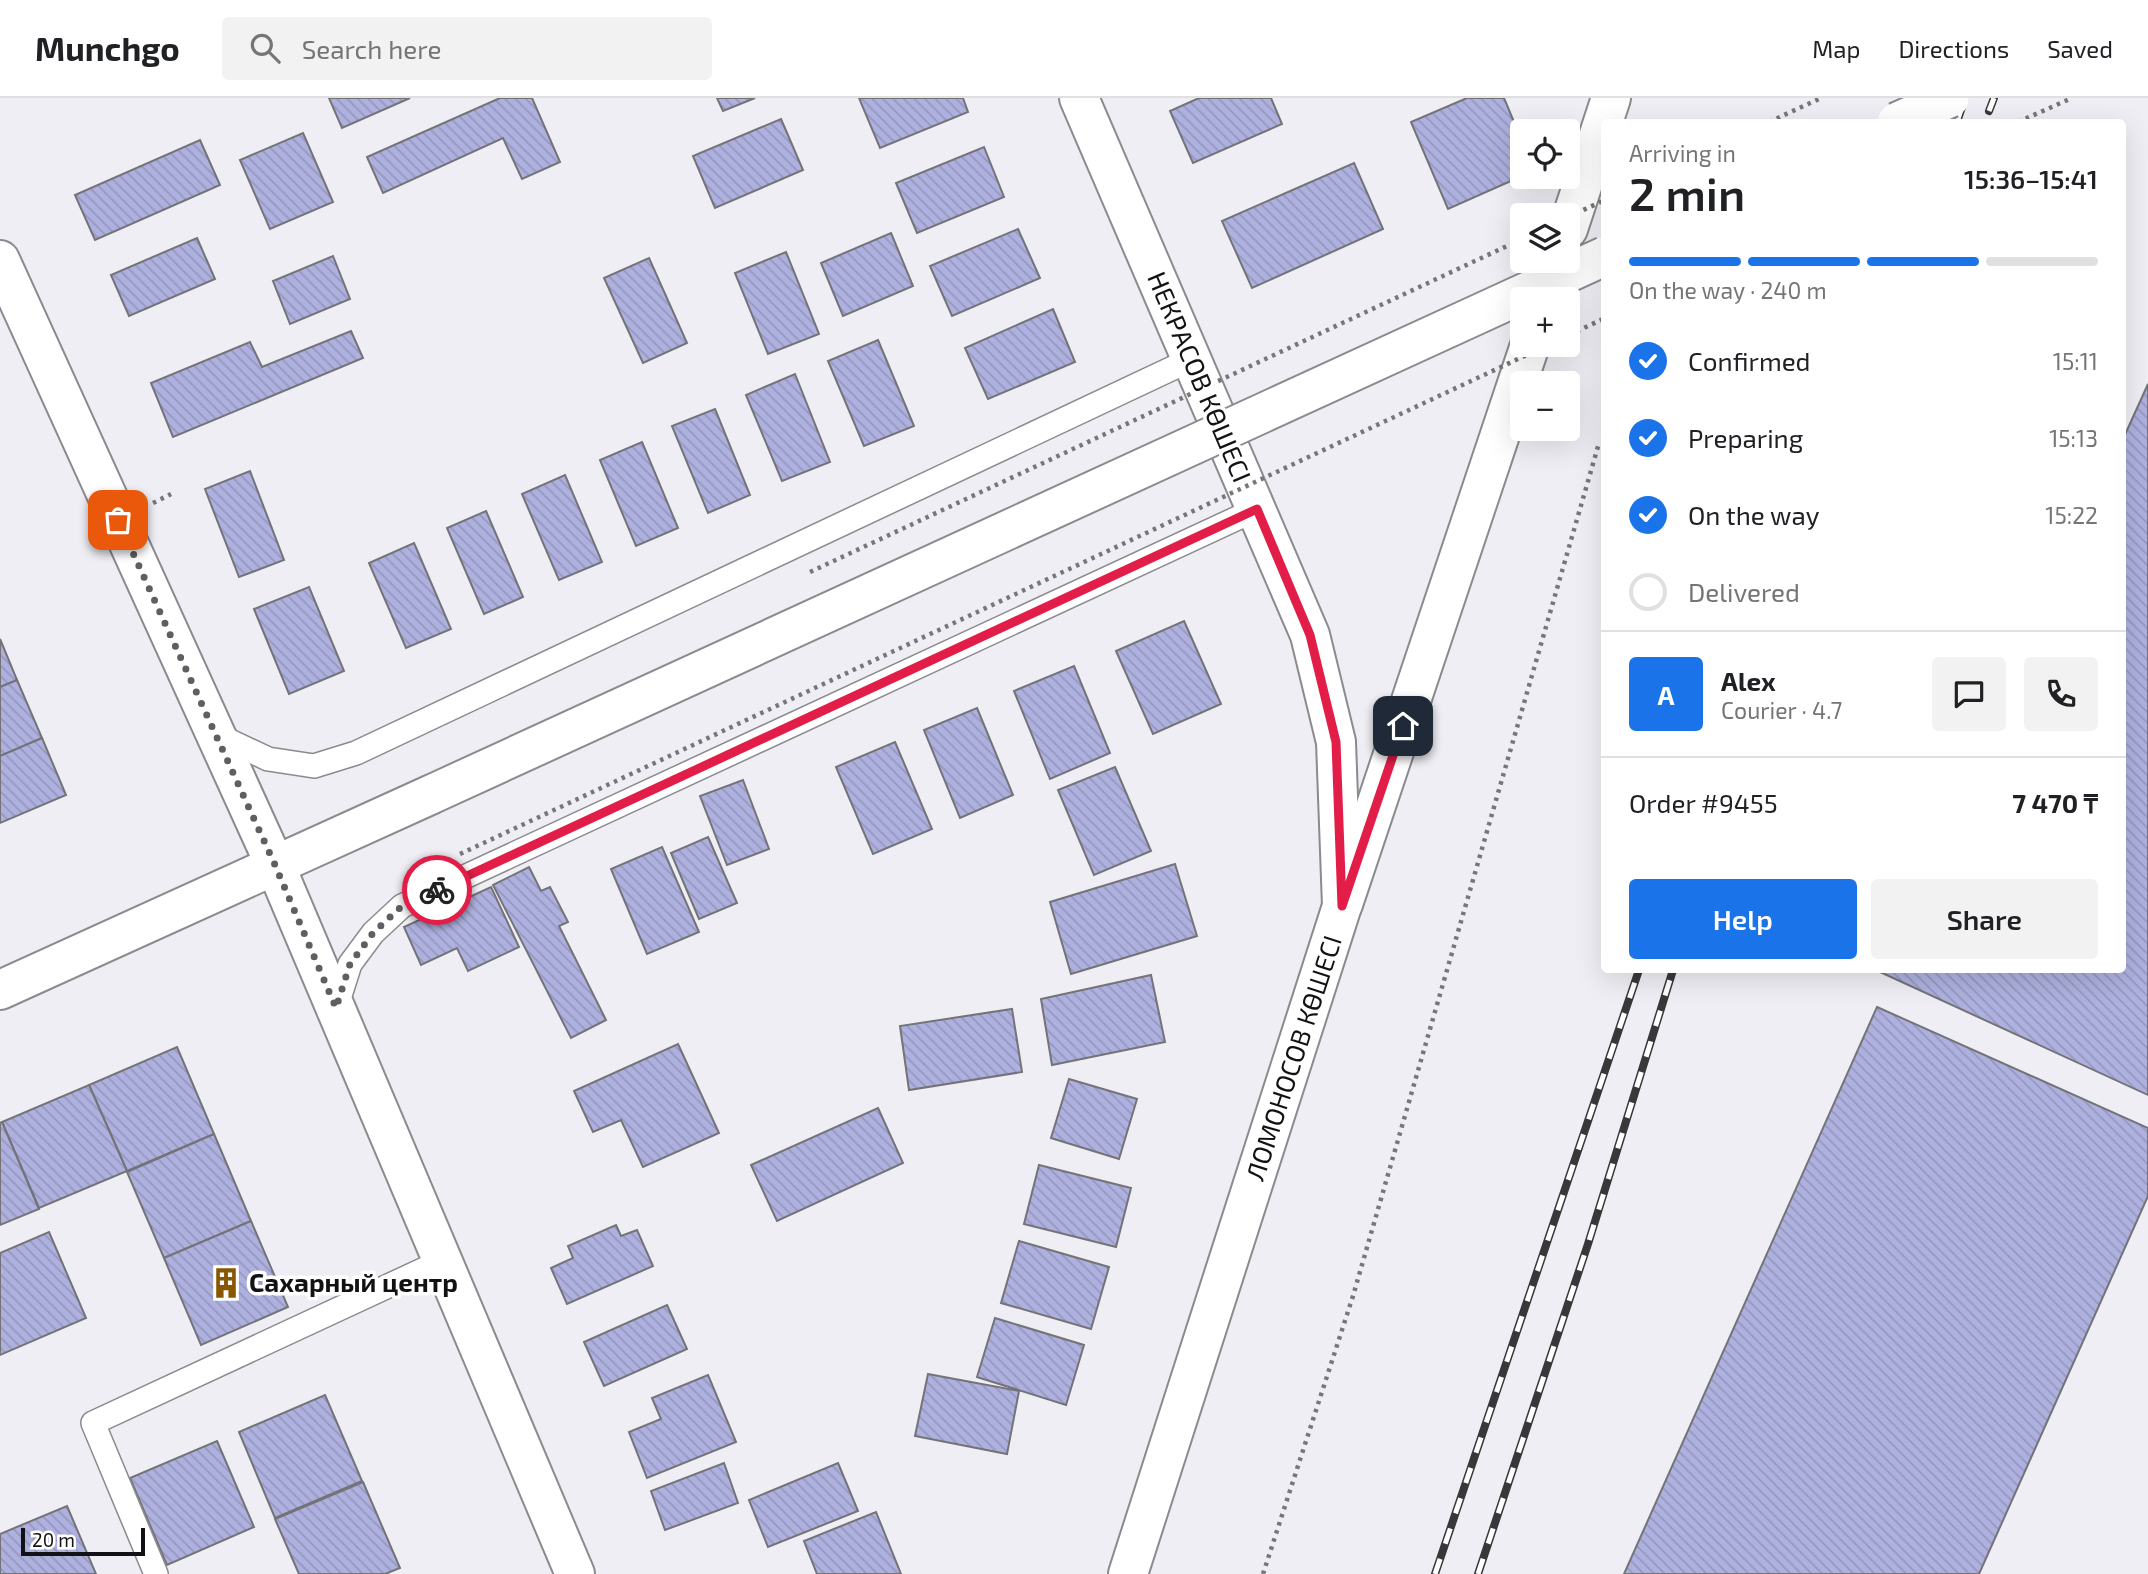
<!DOCTYPE html>
<meta charset="utf-8">
<style>
:root{--surface:#fff;--page:#f2f2f2;--text:#202124;--muted:#757577;--line:#e0e0e0;--accent:#1a73e8}
body{margin:0;font-family:"Exo 2",sans-serif;background:var(--page);color:var(--text);height:100vh;display:flex;flex-direction:column;font-size:26px;white-space:nowrap}
*{box-sizing:border-box;margin:0}
p{font-size:23px;color:var(--muted)}
.icon{flex:none;width:38px;height:38px;fill:none;stroke:currentColor;stroke-width:2;stroke-linecap:round;stroke-linejoin:round}
.map{position:relative;flex:1;overflow:hidden}
.details{position:absolute;left:1601px;top:21px;width:525px;height:854px;display:flex;flex-direction:column;background:var(--surface);border-radius:7px;box-shadow:0 7px 28px #0002}
.details>*{flex:none}
.controls{position:absolute;left:1510px;top:21px;display:grid;gap:14px}
.controls a{display:grid;place-items:center;width:70px;height:70px;border-radius:7px;background:var(--surface);box-shadow:0 7px 28px #0002;font-size:35px}
.scale{position:absolute;left:21px;bottom:18px;width:124px;box-sizing:border-box;padding-left:7px;border:4px solid #121214;border-top:0;font-size:19px;line-height:24px;white-space:nowrap;color:#121214;-webkit-text-stroke:5px #fff;paint-order:stroke}
.pin{position:absolute;display:grid;place-items:center;width:60px;height:60px;color:#fff;margin:-30px;border-radius:14px;box-shadow:0 4px 10px #0006}
.courier{position:absolute;display:grid;place-items:center;width:70px;height:70px;margin:-35px;border:5px solid #e11d48;border-radius:50%;background:#fff;color:#222;box-shadow:0 2px 9px #0007}
.overview em{font-style:normal;font-weight:600}
.overview div{display:flex;flex-direction:column-reverse}
.overview{display:flex;align-items:center;justify-content:space-between;height:119px;padding:0 28px}
h1{font-size:46px;font-weight:600;line-height:52px}
.bar{display:grid;grid-template-columns:repeat(4,1fr);gap:10px 7px;align-content:center;height:84px;padding:0 28px}
.bar i{height:9px;border-radius:5px;background:var(--line)}
.bar .selected{background:var(--accent)}
.bar p{grid-column:span 4}
.line{display:flex;align-items:center;gap:18px;padding:0 28px;border-top:2px solid var(--line)}
.line div{flex:1}
.round{display:grid;place-items:center;flex:none;width:74px;height:74px;border-radius:7px;background:var(--page)}
ol{padding:0 28px;list-style:none}
li{display:flex;align-items:center;gap:21px;height:77px}
li p{margin-inline-start:auto}
li .icon{padding:7px;border-radius:50%;background:var(--accent);color:#fff;stroke-width:4}
li:last-child{color:var(--muted)}
li i{width:38px;height:38px;border:4px solid var(--line);border-radius:50%}
.cta{display:flex;gap:14px;margin-top:auto;padding:14px 28px}
.cta a{flex:1;height:80px;border-radius:7px;background:var(--accent);color:#fff;font-size:28px;font-weight:600;line-height:80px;text-align:center}
.cta a+a{background:var(--page);color:var(--text)}
header{display:flex;align-items:center;gap:42px;box-sizing:border-box;height:98px;padding:0 35px;background:var(--surface);border-bottom:2px solid var(--line)}
header strong{font-size:33px}
nav{display:flex;gap:38px;margin-inline-start:auto;font-size:24px}
.search{width:490px;height:63px;background:var(--page);display:flex;align-items:center;gap:18px;box-sizing:border-box;padding:0 24px;border-radius:7px;color:var(--muted);font-size:26px}
.map>svg:first-child{display:block}
.building{fill:url(#building-back-hatch);stroke:#737378;stroke-width:2}
.lines{fill:none;stroke-linecap:round;stroke-linejoin:round}
.service-casing{stroke:#8a8a8f;stroke-width:26}
.tertiary-casing{stroke:#8a8a8f;stroke-width:42}
.secondary-casing{stroke:#8a8a8f;stroke-width:42}
.path{stroke:#77777b;stroke-width:4.5;stroke-dasharray:3.5 5;stroke-linecap:butt}
.service{stroke:#fff;stroke-width:23}
.tertiary{stroke:#fff;stroke-width:38}
.secondary{stroke:#fff;stroke-width:38}
.rail-casing{stroke:#38383b;stroke-width:8}
.rail{stroke:#fff;stroke-width:5;stroke-dasharray:16;stroke-linecap:butt}
.secondary-bridge-casing{stroke:#8a8a8f;stroke-width:42;stroke-linecap:butt}
.path-bridge{stroke:#77777b;stroke-width:4.5;stroke-dasharray:3.5 5;stroke-linecap:butt}
.secondary-bridge{stroke:#fff;stroke-width:38}
.done{stroke:#5f5f62;stroke-width:7;stroke-dasharray:0 12.6}
.route{stroke:#e11d48;stroke-width:9}
.labels{text-anchor:middle;stroke-width:7;stroke-linejoin:round;paint-order:stroke}
.street-label{font-size:26px;fill:#121214;stroke:#fff}
.poi-label{font-size:26px;font-weight:bold;fill:#121214;stroke:#fff;text-anchor:start}
</style>
<header>
<strong>Munchgo</strong>
<div class="search"><svg class="icon" aria-label="search" viewBox="0 0 24 24"><circle cx="10" cy="10" r="6"/><path d="M15 15l6 6"/></svg>Search here</div>
<nav><a>Map</a><a>Directions</a><a>Saved</a></nav>
</header>
<div class="map">
<svg width="2148" height="1476" viewBox="0 0 2148 1476">
<defs>
<pattern id="building-back-hatch" width="6" height="6" patternUnits="userSpaceOnUse" patternTransform="scale(1.75)"><rect width="6" height="6" fill="#aeb1df"/><path d="M-1 5l2 2M0 0l6 6M5-1l2 2" fill="none" stroke="#9597be"/></pattern>
</defs>
<rect width="100%" height="100%" fill="#eeeef4"/>
<g class="building">
<path d="M329,0H410L342,30Z"/>
<path d="M500,0H532L560,64L522,81L503,40L383,95L367,59Z"/>
<path d="M717,0H755L723,13Z"/>
<path d="M859,0H963L968,14L880,50Z"/>
<path d="M1199,0H1271L1282,26L1193,65L1170,13Z"/>
<path d="M1467,0H1504L1522,43V78L1448,111L1411,24Z"/>
<path d="M781,21L803,72L715,110L693,58Z"/>
<path d="M303,35L333,104L270,131L240,62Z"/>
<path d="M200,42L220,87L95,142L75,97Z"/>
<path d="M984,49L1004,99L917,135L896,85Z"/>
<path d="M1354,65L1383,131L1252,190L1222,123Z"/>
<path d="M1018,131L1040,180L952,218L930,168Z"/>
<path d="M891,135L913,188L843,218L821,165Z"/>
<path d="M197,140L215,181L129,218L111,177Z"/>
<path d="M786,154L819,236L768,256L735,175Z"/>
<path d="M333,158L350,201L290,226L273,183Z"/>
<path d="M649,160L687,245L643,265L604,180Z"/>
<path d="M1053,211L1075,264L988,301L965,250Z"/>
<path d="M351,233L363,260L173,339L151,285L250,244L262,269Z"/>
<path d="M878,242L914,328L864,348L828,263Z"/>
<path d="M795,276L830,364L782,383L746,297Z"/>
<path d="M2148,286V997L1880,874L1881,872H2123V341Z"/>
<path d="M715,311L750,397L708,415L672,328Z"/>
<path d="M642,344L678,430L636,448L600,362Z"/>
<path d="M250,373L284,462L239,479L205,391Z"/>
<path d="M565,377L602,464L559,482L522,396Z"/>
<path d="M486,413L523,499L484,516L447,430Z"/>
<path d="M414,445L451,531L406,550L369,465Z"/>
<path d="M309,489L344,573L289,596L254,511Z"/>
<path d="M1184,523L1221,606L1153,636L1116,553Z"/>
<path d="M0,541L17,582L0,589Z"/>
<path d="M1074,568L1110,655L1050,681L1014,593Z"/>
<path d="M17,582L42,640L0,658V589Z"/>
<path d="M977,610L1013,697L960,720L924,632Z"/>
<path d="M42,640L66,697L0,725V658Z"/>
<path d="M895,644L932,731L873,756L836,669Z"/>
<path d="M1115,669L1151,753L1094,777L1058,692Z"/>
<path d="M743,682L769,751L727,767L700,698Z"/>
<path d="M708,739L737,805L699,821L671,755Z"/>
<path d="M662,749L699,834L647,856L611,771Z"/>
<path d="M1175,766L1197,838L1071,876L1050,804Z"/>
<path d="M529,769L541,793L550,789L568,824L559,828L606,922L571,940L493,787Z"/>
<path d="M491,789L519,849L468,873L457,850L421,867L404,829Z"/>
<path d="M1151,877L1165,944L1052,967L1041,901Z"/>
<path d="M1877,909L2148,1030V1098L1979,1476H1624Z"/>
<path d="M1012,911L1022,974L909,992L900,928Z"/>
<path d="M678,946L719,1035L643,1069L621,1022L593,1034L574,993Z"/>
<path d="M177,949L214,1036L127,1073L89,987Z"/>
<path d="M1069,981L1137,1001L1119,1061L1051,1040Z"/>
<path d="M89,987L127,1073L39,1110L2,1024Z"/>
<path d="M878,1010L903,1065L777,1123L751,1067Z"/>
<path d="M2,1024L39,1111L0,1127V1025Z"/>
<path d="M214,1036L251,1123L164,1160L127,1074Z"/>
<path d="M1039,1067L1131,1090L1116,1149L1024,1126Z"/>
<path d="M251,1123L288,1209L201,1247L164,1160Z"/>
<path d="M616,1127L621,1138L637,1132L653,1168L567,1206L551,1170L573,1160L568,1148Z"/>
<path d="M49,1134L86,1220L0,1257V1155Z"/>
<path d="M1019,1143L1109,1169L1091,1231L1001,1205Z"/>
<path d="M667,1207L687,1251L604,1288L584,1244Z"/>
<path d="M995,1220L1084,1247L1066,1307L977,1279Z"/>
<path d="M928,1276L1019,1293L1007,1356L915,1338Z"/>
<path d="M708,1277L736,1344L647,1380L629,1334L661,1321L652,1300Z"/>
<path d="M325,1297L362,1383L275,1420L239,1334Z"/>
<path d="M217,1343L254,1429L167,1467L130,1380Z"/>
<path d="M724,1365L738,1405L665,1432L651,1393Z"/>
<path d="M838,1365L858,1413L768,1449L749,1402Z"/>
<path d="M363,1384L400,1470L385,1476H299L275,1421Z"/>
<path d="M67,1408L96,1476H0V1436Z"/>
<path d="M876,1414L901,1476H817L804,1443Z"/>
</g>
<g class="lines">
<defs>
<g id="service">
<path d="M217,637L268,661L314,668L356,655L1192,261"/>
<path d="M336,910L350,866L373,835L402,808L1257,411"/>
<path d="M156,1476L93,1325L442,1163"/>
</g>
<g id="tertiary">
<path d="M1568,131L1611,0"/>
<path d="M0,162L275,767L575,1476"/>
<path d="M1343,806L1530,247"/>
</g>
<g id="secondary">
<path d="M1079,0L1310,537L1336,644L1342,808L1128,1476"/>
<path d="M0,892L430,697"/>
</g>
</defs>
<use href="#service" class="service-casing"/>
<use href="#tertiary" class="tertiary-casing"/>
<use href="#secondary" class="secondary-casing"/>
<g class="path">
<path d="M1769,24L1821,0"/>
<path d="M2018,24L2072,0"/>
<path d="M1569,237L1605,220"/>
<path d="M153,405L171,396"/>
<path d="M1263,1476L1353,1198L1599,345"/>
</g>
<use href="#service" class="service"/>
<use href="#tertiary" class="tertiary"/>
<use href="#secondary" class="secondary"/>
<defs>
<g id="rail">
<path d="M1989,13L1994,0"/>
<path d="M1908,24L1916,0"/>
<path d="M1957,24L1965,0"/>
<path d="M1435,1476L1639,872"/>
<path d="M1478,1476L1588,1146L1673,872"/>
</g>
</defs>
<use href="#rail" class="rail-casing"/>
<use href="#rail" class="rail"/>
<defs>
<g id="secondary-bridge">
<path d="M1897,24L1950,0"/>
<path d="M430,697L1605,158"/>
</g>
</defs>
<use href="#secondary-bridge" class="secondary-bridge-casing"/>
<g class="path-bridge">
<path d="M1568,119L1605,102"/>
<path d="M810,474L1522,141"/>
<path d="M460,756L1548,247"/>
</g>
<use href="#secondary-bridge" class="secondary-bridge"/>
</g>
<g class="lines">
<path class="done" d="M118,422L275,767L336,910L350,866L373,835L402,808L437,792"/>
<path class="route" d="M437,792L1257,411L1310,537L1336,644L1342,808L1403,628"/>
</g>
<defs>
<symbol id="building-bare" viewBox="-9 -9 18 18"><path d="M-4-6H4V6H1V3H-1V6H-4ZM-2.5-4.3h1.7v1.8h-1.7ZM.8-4.3h1.7v1.8H.8ZM-2.5-1h1.7V.8h-1.7ZM.8-1h1.7V.8H.8Z" fill="#885700" stroke="#fff" stroke-width="2.5" paint-order="stroke"/></symbol>
</defs>
<g fill-rule="evenodd">
<use href="#building-bare" x="204" y="1163" width="44" height="44"/>
</g>
<g class="labels">
<g class="street-label">
<text transform="translate(1199 279) rotate(67)" y="9">НЕКРАСОВ КӨШЕСІ</text>
<text transform="translate(1294 960) rotate(-72)" y="9">ЛОМОНОСОВ КӨШЕСІ</text>
</g>
<g class="poi-label">
<text x="249" y="1194">Сахарный центр</text>
</g>
</g>
</svg>
<div class="controls">
<a><svg class="icon" aria-label="locate" viewBox="0 0 24 24"><circle cx="12" cy="12" r="6"/><path d="M12 2v4M12 18v4M2 12h4M18 12h4"/></svg></a>
<a><svg class="icon" aria-label="layers" viewBox="0 0 24 24"><path d="M12 4l9 5-9 5-9-5zM3 14l9 5 9-5"/></svg></a>
<a>+</a>
<a>−</a>
</div>
<div class="scale">20 m</div>
<div class="pin" style="left:118px;top:422px;background:#ea580c"><svg class="icon" aria-label="bag" viewBox="0 0 24 24"><path d="M5 8h14l-1 12H6zM9 8a3 3 0 0 1 6 0"/></svg></div>
<div class="pin" style="left:1403px;top:628px;background:#1f2937"><svg class="icon" aria-label="home" viewBox="0 0 24 24"><path d="M3 11l9-7 9 7M6 9v11h12V9"/></svg></div>
<div class="courier" style="left:437px;top:792px"><svg class="icon" aria-label="bike" viewBox="0 0 24 24"><circle cx="6" cy="16" r="4"/><circle cx="18" cy="16" r="4"/><path d="M6 16l4-8h5l3 8M10 8l3 8H6M13 5h3"/></svg></div>
<section class="details">
<div class="overview"><div><h1>2 min</h1><p>Arriving in</p></div><em>15:36–15:41</em></div>
<div class="bar"><i class="selected"></i><i class="selected"></i><i class="selected"></i><i></i><p>On the way · 240 m</p></div>
<ol>
<li><svg class="icon" aria-label="check" viewBox="0 0 24 24"><path d="M5 12l5 5 9-10"/></svg>Confirmed<p>15:11</p></li>
<li><svg class="icon" aria-label="check" viewBox="0 0 24 24"><path d="M5 12l5 5 9-10"/></svg>Preparing<p>15:13</p></li>
<li><svg class="icon" aria-label="check" viewBox="0 0 24 24"><path d="M5 12l5 5 9-10"/></svg>On the way<p>15:22</p></li>
<li><i></i>Delivered</li>
</ol>
<div class="line" style="height:126px"><b class="round" style="background:var(--accent);color:#fff">A</b><div><b>Alex</b><p>Courier · 4.7</p></div><a class="round"><svg class="icon" aria-label="chat" viewBox="0 0 24 24"><path d="M4 5h16v11H9l-5 4z"/></svg></a><a class="round"><svg class="icon" aria-label="phone" viewBox="0 0 24 24"><path d="M5 4h4l2 5-3 2q2 4 5 5l2-3 5 2v4C11 20 4 13 5 4z"/></svg></a></div>
<div class="line" style="height:91px"><div>Order #9455</div><b>7 470 ₸</b></div>
<div class="cta"><a>Help</a><a>Share</a></div>
</section>
</div>
